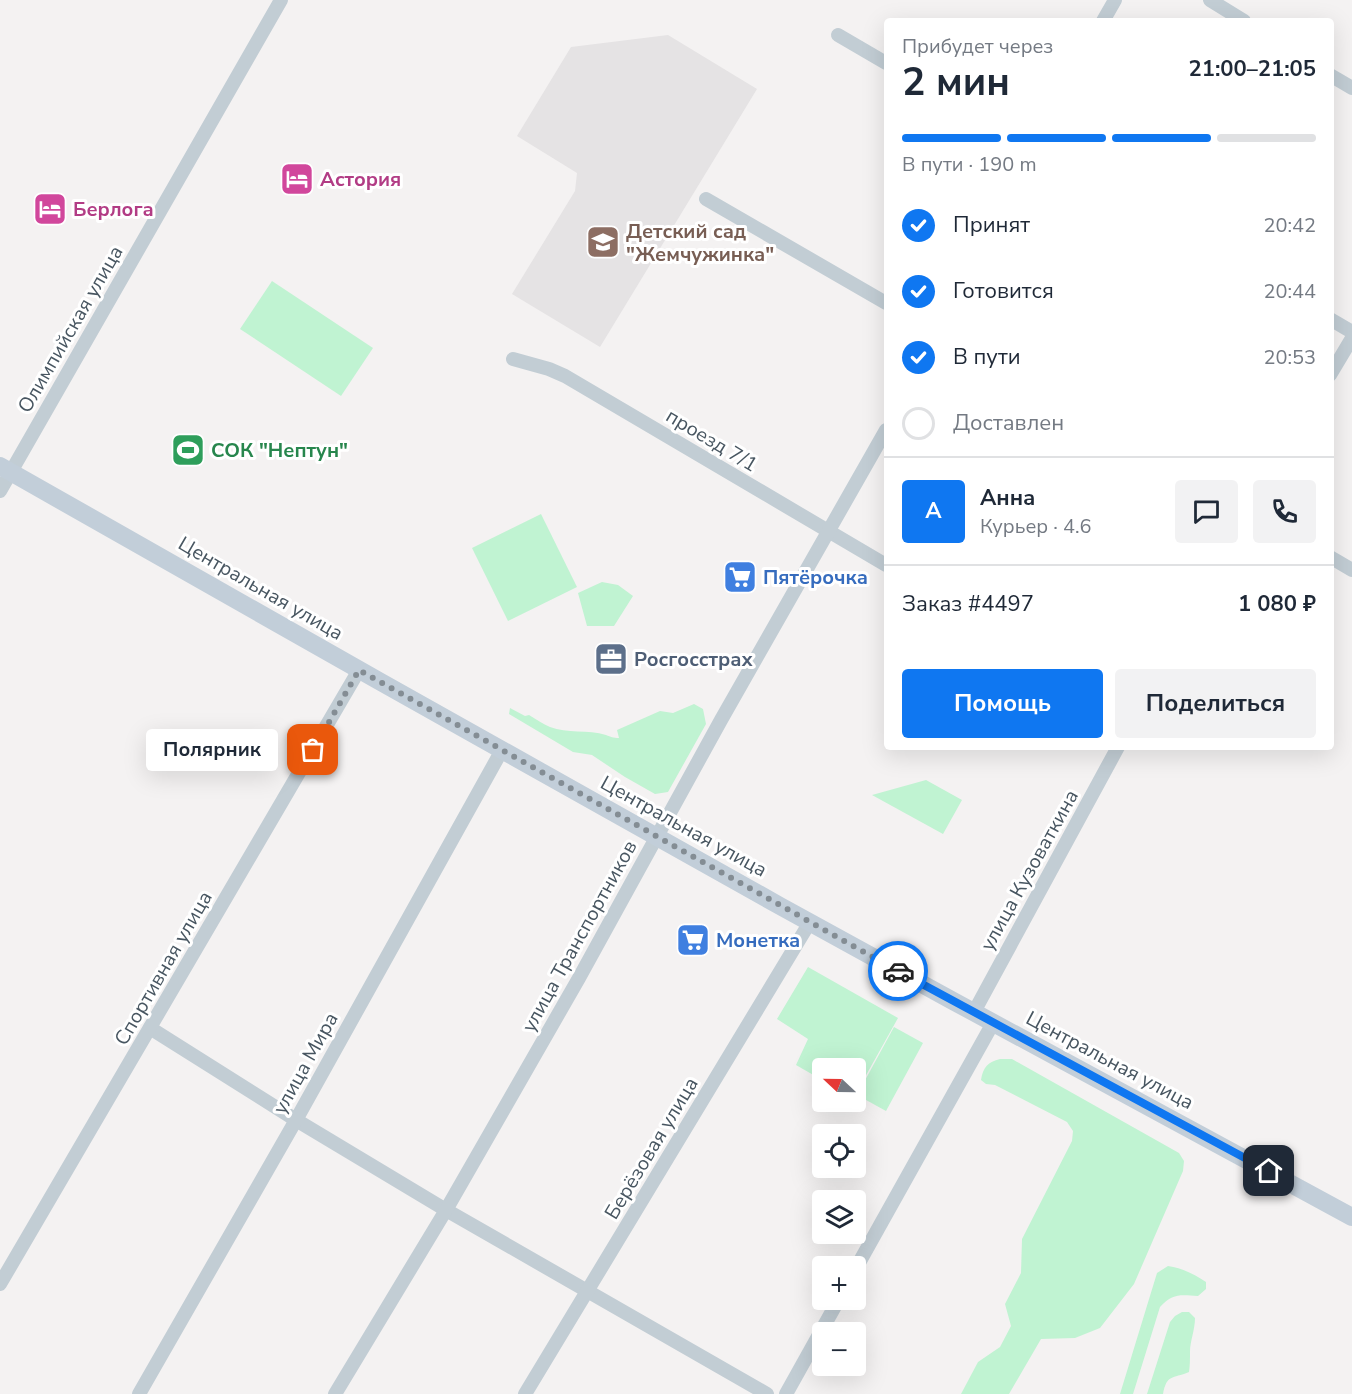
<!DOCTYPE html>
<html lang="ru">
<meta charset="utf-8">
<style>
:root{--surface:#fff;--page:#f2f2f3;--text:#1f2937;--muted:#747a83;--line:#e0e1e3;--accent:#0f77f1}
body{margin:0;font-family:"Nunito Sans",sans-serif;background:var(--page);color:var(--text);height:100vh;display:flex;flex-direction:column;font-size:22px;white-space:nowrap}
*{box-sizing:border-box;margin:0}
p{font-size:20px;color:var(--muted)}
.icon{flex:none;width:33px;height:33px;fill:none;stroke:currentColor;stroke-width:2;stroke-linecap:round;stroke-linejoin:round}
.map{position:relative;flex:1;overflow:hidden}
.details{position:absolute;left:884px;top:18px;width:450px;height:732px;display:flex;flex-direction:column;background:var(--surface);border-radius:6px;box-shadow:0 6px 24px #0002}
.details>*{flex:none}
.needle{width:39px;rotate:292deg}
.fabs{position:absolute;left:812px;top:1058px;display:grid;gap:12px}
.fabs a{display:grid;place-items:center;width:54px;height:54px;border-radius:6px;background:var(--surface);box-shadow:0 6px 24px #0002;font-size:30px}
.pin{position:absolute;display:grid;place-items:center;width:51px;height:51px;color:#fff;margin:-26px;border-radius:12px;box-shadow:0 3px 9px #0006}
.courier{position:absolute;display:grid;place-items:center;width:60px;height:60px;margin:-30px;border:4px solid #0f77f1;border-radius:50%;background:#fff;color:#222;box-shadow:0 2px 8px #0007}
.bubble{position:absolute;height:42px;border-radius:6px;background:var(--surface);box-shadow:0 6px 24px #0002;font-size:20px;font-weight:700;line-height:42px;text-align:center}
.headline em{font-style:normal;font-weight:700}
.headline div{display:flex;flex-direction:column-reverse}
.headline{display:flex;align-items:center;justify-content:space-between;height:102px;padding:0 18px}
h1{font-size:39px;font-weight:700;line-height:45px}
.bar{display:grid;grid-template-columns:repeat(4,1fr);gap:9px 6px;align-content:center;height:72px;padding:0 18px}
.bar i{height:8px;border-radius:4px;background:var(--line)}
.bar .on{background:var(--accent)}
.bar p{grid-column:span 4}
.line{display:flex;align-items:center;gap:15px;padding:0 18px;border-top:2px solid var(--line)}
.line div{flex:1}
.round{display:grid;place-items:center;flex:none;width:63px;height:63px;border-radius:6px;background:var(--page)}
ol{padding:0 18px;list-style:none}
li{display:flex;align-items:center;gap:18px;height:66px}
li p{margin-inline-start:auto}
li .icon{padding:6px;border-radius:50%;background:var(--accent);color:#fff;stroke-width:4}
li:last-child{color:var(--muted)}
li i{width:33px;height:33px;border:3px solid var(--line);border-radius:50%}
.primary-button{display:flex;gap:12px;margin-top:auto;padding:12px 18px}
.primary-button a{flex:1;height:69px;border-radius:6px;background:var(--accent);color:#fff;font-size:24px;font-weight:700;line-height:69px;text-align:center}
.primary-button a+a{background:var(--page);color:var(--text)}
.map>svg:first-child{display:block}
.education{fill:#e5e3e4}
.green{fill:#c0f3d2}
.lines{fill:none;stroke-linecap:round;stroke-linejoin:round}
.street{stroke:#c2cdd4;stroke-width:14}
.secondary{stroke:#c2ced9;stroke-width:18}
.done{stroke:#848d94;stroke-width:6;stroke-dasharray:0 10.8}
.route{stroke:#0f77f1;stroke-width:8}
.labels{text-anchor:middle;stroke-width:6;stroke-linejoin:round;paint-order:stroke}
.hotel-label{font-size:20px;font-weight:bold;fill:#b23c85;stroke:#fff;text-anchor:start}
.education-label{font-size:20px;font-weight:bold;fill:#785e54;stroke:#fff;text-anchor:start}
.street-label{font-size:20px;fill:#485661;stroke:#fff}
.leisure-label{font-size:20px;font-weight:bold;fill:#27864d;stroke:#fff;text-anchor:start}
.shop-label{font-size:20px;font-weight:bold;fill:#366cbe;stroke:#fff;text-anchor:start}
.service-label{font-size:20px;font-weight:bold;fill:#4e5e75;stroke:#fff;text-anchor:start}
</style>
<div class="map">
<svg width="1352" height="1394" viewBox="0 0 1352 1394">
<rect width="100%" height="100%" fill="#f4f2f2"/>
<path class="education" d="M668,35L757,89L600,347L512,294L575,191L577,173L517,136L571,47Z"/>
<g class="green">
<path d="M272,281L373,348L341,396L240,329Z"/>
<path d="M541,514L577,587L508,621L472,548Z"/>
<path d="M602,582L618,585L633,596L614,626H587L578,593Z"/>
<path d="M694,704L703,709L706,724L668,792L655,794L625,777L592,755L573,752L509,714L510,708L525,716L529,715C536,719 543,724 550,727C567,734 588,729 606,735C611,737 613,738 619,738L617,730L660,711L673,713Z"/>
<path d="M926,780L962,800L943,834L872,795Z"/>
<path d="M808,967L898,1018L855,1095V1068H822V1080L796,1065L808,1039L777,1019Z"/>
<path d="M894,1027L923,1043L886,1111L857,1095Z"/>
<path d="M1000,1059H1012L1179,1153L1184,1161L1183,1171L1134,1284L1100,1328L1075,1338L1041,1339L1009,1394H961L978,1362L1000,1347L1011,1326L1005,1304L1021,1273L1022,1239L1072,1141L1073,1131L1067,1122L995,1085L986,1084L981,1080C983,1067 988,1062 1000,1059Z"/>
<path d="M1168,1266C1182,1268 1194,1274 1206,1282V1289L1198,1296C1180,1295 1173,1293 1160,1307L1133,1394H1120L1157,1273Z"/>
<path d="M1182,1312H1189L1195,1318C1195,1330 1190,1341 1190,1352C1190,1359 1190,1365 1189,1372C1172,1379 1167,1374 1163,1394H1147L1170,1322L1175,1316Z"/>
</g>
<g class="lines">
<g class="street">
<path d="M1210,0L1244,21"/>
<path d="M1103,21L1115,0"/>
<path d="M838,35L886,63"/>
<path d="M1330,75L1352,88"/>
<path d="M706,199L886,303"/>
<path d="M1330,319L1352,332"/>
<path d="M513,359L549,369L565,376L886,565"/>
<path d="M1330,375L1352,338"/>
<path d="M0,491L281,0"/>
<path d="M1330,557L1352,570"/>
<path d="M974,1012L1118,747"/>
<path d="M150,1028L296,1120L446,1210L767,1394"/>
<path d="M855,1270L993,1023"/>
<path d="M0,1284L359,670"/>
<path d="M139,1394L296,1120L502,750"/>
<path d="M335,1394L446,1210L579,978L721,720L886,430"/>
<path d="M525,1394L810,922"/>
<path d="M786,1394L839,1299"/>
</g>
<path class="secondary" d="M0,466L379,681L780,906L953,1001L1352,1217"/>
</g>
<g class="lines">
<path class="done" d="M313,750L359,670L898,971"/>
<path class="route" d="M898,971L1269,1171"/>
</g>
<defs>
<symbol id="hotel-square" viewBox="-11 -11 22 22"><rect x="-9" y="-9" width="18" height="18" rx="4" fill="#d1479c" stroke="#fff"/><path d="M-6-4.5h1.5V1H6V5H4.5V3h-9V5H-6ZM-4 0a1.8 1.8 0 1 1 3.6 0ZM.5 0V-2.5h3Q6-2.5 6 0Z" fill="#fff"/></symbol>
<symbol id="school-square" viewBox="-11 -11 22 22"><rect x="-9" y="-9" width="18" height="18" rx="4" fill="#8d6e63" stroke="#fff"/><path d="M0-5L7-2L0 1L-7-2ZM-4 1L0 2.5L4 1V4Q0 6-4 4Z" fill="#fff"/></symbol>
<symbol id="stadium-square" viewBox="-11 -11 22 22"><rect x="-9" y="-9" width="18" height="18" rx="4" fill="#2e9e5b" stroke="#fff"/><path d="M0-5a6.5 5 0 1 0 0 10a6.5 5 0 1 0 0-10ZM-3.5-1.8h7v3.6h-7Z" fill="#fff"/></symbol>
<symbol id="supermarket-square" viewBox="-11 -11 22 22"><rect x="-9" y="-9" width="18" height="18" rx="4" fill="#3f7fe0" stroke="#fff"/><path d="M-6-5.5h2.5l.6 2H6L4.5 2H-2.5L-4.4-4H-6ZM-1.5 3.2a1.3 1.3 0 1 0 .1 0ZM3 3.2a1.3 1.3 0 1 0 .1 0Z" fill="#fff"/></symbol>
<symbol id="office-square" viewBox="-11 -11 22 22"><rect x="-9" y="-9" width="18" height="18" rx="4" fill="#5c6f8a" stroke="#fff"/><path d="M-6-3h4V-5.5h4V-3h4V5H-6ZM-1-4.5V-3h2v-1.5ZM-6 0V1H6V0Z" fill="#fff"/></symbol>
</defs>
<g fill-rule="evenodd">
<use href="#hotel-square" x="278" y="160" width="38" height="38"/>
<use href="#hotel-square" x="31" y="190" width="38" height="38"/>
<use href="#school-square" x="584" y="223" width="38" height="38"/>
<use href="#stadium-square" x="169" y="431" width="38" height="38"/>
<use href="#supermarket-square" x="721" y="558" width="38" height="38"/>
<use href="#office-square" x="592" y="640" width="38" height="38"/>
<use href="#supermarket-square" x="674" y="921" width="38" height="38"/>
</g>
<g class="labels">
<g class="hotel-label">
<text x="320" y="186">Астория</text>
<text x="73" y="216">Берлога</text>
</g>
<g class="education-label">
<text x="626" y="238">Детский сад<tspan x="626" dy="23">"Жемчужинка"</tspan></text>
</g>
<g class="street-label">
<text transform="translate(70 329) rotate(-60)" y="7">Олимпийская улица</text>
<text transform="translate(712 440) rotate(31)" y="7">проезд 7/1</text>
<text transform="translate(261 588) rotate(30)" y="7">Центральная улица</text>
<text transform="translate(684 826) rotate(29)" y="7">Центральная улица</text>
<text transform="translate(1029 870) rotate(-61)" y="7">улица Кузоваткина</text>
<text transform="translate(579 936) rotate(-61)" y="7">улица Транспортников</text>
<text transform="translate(163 968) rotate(-60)" y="7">Спортивная улица</text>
<text transform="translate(1110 1060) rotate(28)" y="7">Центральная улица</text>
<text transform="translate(305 1063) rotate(-61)" y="7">улица Мира</text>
<text transform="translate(651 1148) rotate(-59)" y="7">Берёзовая улица</text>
</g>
<g class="leisure-label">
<text x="211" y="457">СОК "Нептун"</text>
</g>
<g class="shop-label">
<text x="763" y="584">Пятёрочка</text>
<text x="716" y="947">Монетка</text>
</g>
<g class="service-label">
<text x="634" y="666">Росгосстрах</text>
</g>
</g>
</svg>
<div class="fabs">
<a><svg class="needle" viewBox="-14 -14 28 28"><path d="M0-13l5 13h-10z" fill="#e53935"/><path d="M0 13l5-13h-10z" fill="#747a83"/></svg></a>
<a><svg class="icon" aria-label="locate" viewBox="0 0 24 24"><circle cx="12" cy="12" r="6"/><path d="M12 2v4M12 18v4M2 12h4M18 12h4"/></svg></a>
<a><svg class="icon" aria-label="layers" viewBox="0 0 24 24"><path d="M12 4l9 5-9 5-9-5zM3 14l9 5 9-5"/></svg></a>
<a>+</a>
<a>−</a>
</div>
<div class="pin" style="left:313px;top:750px;background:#ea580c"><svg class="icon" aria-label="bag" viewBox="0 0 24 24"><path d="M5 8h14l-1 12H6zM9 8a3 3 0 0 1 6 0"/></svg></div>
<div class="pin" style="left:1269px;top:1171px;background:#1f2937"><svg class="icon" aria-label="home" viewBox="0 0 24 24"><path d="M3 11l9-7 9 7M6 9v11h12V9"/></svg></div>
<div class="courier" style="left:898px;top:971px"><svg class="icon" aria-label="car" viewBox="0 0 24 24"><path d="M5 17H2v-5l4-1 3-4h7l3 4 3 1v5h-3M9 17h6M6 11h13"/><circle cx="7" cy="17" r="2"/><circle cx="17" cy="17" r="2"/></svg></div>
<div class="bubble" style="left:146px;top:729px;width:132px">Полярник</div>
<section class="details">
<div class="headline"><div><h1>2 мин</h1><p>Прибудет через</p></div><em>21:00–21:05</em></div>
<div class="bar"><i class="on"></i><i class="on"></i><i class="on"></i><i></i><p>В пути · 190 m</p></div>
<ol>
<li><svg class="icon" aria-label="check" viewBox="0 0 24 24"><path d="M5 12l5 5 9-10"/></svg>Принят<p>20:42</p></li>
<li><svg class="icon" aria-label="check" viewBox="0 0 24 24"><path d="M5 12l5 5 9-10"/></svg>Готовится<p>20:44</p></li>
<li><svg class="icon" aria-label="check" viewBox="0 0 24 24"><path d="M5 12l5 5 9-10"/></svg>В пути<p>20:53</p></li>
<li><i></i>Доставлен</li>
</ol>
<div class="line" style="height:108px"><b class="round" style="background:var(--accent);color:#fff">А</b><div><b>Анна</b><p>Курьер · 4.6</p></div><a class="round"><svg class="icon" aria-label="chat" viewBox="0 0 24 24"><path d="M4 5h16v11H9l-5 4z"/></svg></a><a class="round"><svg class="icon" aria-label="phone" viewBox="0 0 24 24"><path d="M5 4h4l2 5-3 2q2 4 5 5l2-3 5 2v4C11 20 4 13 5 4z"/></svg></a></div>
<div class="line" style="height:78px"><div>Заказ #4497</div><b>1 080 ₽</b></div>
<div class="primary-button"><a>Помощь</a><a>Поделиться</a></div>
</section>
</div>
